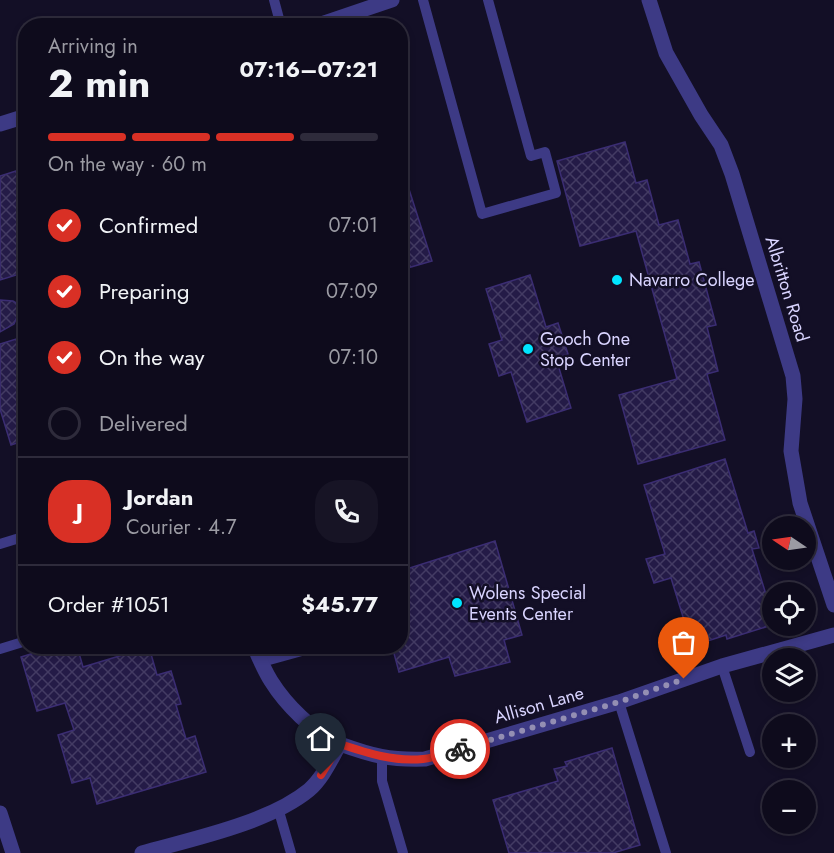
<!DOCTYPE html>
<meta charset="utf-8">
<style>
:root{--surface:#0e0b1c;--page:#171425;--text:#f1f3f6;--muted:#9b9ba3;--line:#2e2b3b;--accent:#d93025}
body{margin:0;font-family:Jost,sans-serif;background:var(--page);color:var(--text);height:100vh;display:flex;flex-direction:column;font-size:22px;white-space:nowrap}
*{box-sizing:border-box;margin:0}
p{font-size:20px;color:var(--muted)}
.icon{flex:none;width:33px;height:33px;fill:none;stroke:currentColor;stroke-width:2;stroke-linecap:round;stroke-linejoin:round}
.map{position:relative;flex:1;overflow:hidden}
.side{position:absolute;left:18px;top:18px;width:390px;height:636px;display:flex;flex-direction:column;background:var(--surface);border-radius:24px;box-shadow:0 3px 9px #0003,0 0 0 2px var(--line)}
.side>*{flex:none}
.needle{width:39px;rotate:283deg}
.buttons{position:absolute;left:762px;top:516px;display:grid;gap:12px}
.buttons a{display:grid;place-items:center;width:54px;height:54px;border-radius:50%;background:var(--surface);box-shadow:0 3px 9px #0003,0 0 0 2px var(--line);font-size:30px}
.pin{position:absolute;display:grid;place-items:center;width:51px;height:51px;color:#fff;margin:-62px -26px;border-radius:50% 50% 50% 0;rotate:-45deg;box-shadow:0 0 6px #0007}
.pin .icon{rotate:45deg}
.courier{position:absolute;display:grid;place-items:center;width:60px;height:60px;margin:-30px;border:4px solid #d93025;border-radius:50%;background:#fff;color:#222;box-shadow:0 2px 8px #0007}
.summary em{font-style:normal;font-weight:700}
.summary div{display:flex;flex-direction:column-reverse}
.summary{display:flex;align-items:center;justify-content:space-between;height:102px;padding:0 30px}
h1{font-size:39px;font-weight:700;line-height:45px}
.bar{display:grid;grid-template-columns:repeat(4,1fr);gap:9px 6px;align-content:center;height:72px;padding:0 30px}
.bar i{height:8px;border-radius:4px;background:var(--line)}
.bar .selected{background:var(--accent)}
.bar p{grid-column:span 4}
.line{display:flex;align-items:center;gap:15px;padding:0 30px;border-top:2px solid var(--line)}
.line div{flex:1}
.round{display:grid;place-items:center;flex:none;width:63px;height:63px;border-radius:24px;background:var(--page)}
ol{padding:0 30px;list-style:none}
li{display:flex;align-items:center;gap:18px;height:66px}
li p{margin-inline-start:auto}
li .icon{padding:6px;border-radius:50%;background:var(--accent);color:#fff;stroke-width:4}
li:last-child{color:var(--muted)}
li i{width:33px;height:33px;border:3px solid var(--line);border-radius:50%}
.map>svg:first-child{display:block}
.building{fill:url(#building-cross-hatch);stroke:#3b2d73;stroke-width:1.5}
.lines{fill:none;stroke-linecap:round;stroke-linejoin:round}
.lane{stroke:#3d3a85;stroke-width:10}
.street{stroke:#3d3a85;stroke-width:15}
.done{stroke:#948fb3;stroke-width:6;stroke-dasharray:0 10.8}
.route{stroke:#d93025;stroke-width:8}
.poi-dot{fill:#00e5ff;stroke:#130f26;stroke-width:2}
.labels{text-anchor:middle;stroke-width:5;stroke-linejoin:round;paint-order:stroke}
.poi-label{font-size:18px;fill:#d9d4ff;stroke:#130f26;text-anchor:start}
.street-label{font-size:18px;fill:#d9d4ff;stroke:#130f26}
</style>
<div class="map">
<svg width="834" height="853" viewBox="0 0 834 853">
<defs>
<pattern id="building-cross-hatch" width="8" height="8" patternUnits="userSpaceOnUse" patternTransform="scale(1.5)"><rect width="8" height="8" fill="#241b47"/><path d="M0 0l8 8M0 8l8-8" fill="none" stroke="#433b63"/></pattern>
</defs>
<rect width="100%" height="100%" fill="#130f26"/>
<g class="building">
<path d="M625,142L636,183L647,180L659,225L678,220L690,264L699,262L716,325L707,327L718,371L707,374L725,440L638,464L619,395L677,379L636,231L580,246L557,161Z"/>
<path d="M16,171L26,202V272L0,280V176Z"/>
<path d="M407,183L432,261L404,269L400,259V185Z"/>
<path d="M530,275L546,327L558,323L568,354L556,358L571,408L527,422L511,372L499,376L489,344L502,340L486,289Z"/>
<path d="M0,300L13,301L18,304L20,310L14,324L0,332Z"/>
<path d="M26,336V440L11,445L0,409V344Z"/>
<path d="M725,459L748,533L754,531L759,548L752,549L772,614V625L727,639L726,635L692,646L671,578L654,583L646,559L665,554L644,485Z"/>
<path d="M495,541L522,635L504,640L510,662L455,676L449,657L399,672L392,646H400V571Z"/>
<path d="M56,646H77L83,667L149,647L157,675L171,671L181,704L176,705L186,739L195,736L206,772L97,804L90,778L72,783L58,735L74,730L65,703L37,711L21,657Z"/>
<path d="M612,748L640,845L613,853H509L493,800L558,781L554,769L567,766L565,762Z"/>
</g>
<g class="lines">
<g class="lane">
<path d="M274,0L281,26"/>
<path d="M423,0L482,214L556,193L545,152L531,156L488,0"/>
<path d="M0,544L26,536"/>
<path d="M0,649L26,641"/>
<path d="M262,662L320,646"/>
<path d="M722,666L750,752"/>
<path d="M619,702L666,853"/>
<path d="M382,757V781L403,853"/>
<path d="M278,808L291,853"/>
</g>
<g class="street">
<path d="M649,0L666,53L701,115L721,145L732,174L793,376L795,399L791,451L800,503L834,605"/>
<path d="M315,26L392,0"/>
<path d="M0,124L26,116"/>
<path d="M254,646C259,658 264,670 271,681C286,705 313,732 340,744"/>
<path d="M0,813L13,853"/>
<path d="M142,853C192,839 269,823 309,790C323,778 331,759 340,744C373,756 389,760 425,759L619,702L722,666L834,635"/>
</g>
</g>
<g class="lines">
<path class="done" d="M460,749L619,702L684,679"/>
<path class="route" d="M321,775L340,744C367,753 394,762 423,759C436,758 448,752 460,749"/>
</g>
<g class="poi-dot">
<circle cx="617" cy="280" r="6"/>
<circle cx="528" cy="349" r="6"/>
<circle cx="457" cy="603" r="6"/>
</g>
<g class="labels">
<g class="poi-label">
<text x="629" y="286">Navarro College</text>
<text x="540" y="345">Gooch One<tspan x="540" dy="21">Stop Center</tspan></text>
<text x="469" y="599">Wolens Special<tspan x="469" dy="21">Events Center</tspan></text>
</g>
<g class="street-label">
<text transform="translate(787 289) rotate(73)" y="6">Albritton Road</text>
<text transform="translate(539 705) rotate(-16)" y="6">Allison Lane</text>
</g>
</g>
</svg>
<div class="buttons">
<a><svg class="needle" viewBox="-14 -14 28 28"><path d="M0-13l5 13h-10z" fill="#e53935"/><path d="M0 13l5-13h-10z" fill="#9b9ba3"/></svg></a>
<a><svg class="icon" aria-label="locate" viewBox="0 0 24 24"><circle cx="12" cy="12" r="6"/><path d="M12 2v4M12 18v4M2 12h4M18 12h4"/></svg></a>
<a><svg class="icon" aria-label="layers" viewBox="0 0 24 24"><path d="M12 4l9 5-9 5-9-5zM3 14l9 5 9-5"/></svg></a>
<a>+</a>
<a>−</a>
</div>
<div class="pin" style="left:684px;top:679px;background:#ea580c"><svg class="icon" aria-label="bag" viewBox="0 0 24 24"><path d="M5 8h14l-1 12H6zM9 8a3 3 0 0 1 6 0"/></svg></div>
<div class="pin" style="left:321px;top:775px;background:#1f2937"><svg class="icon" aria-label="home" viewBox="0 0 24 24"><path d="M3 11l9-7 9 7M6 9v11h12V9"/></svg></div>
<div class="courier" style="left:460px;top:749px"><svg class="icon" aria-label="bike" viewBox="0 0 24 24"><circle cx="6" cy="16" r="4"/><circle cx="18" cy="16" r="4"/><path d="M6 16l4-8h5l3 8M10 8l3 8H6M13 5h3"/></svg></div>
<section class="side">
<div class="summary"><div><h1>2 min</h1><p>Arriving in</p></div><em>07:16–07:21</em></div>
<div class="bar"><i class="selected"></i><i class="selected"></i><i class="selected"></i><i></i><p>On the way · 60 m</p></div>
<ol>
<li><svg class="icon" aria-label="check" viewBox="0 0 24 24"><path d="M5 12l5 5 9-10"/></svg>Confirmed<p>07:01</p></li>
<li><svg class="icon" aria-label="check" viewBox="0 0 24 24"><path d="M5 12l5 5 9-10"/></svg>Preparing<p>07:09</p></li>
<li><svg class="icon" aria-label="check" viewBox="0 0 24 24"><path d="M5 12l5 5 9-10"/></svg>On the way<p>07:10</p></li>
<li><i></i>Delivered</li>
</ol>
<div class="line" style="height:108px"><b class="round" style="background:var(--accent);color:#fff">J</b><div><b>Jordan</b><p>Courier · 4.7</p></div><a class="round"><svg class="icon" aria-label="phone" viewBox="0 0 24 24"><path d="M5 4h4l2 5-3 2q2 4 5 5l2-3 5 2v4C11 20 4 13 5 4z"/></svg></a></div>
<div class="line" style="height:78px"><div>Order #1051</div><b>$45.77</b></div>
</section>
</div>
